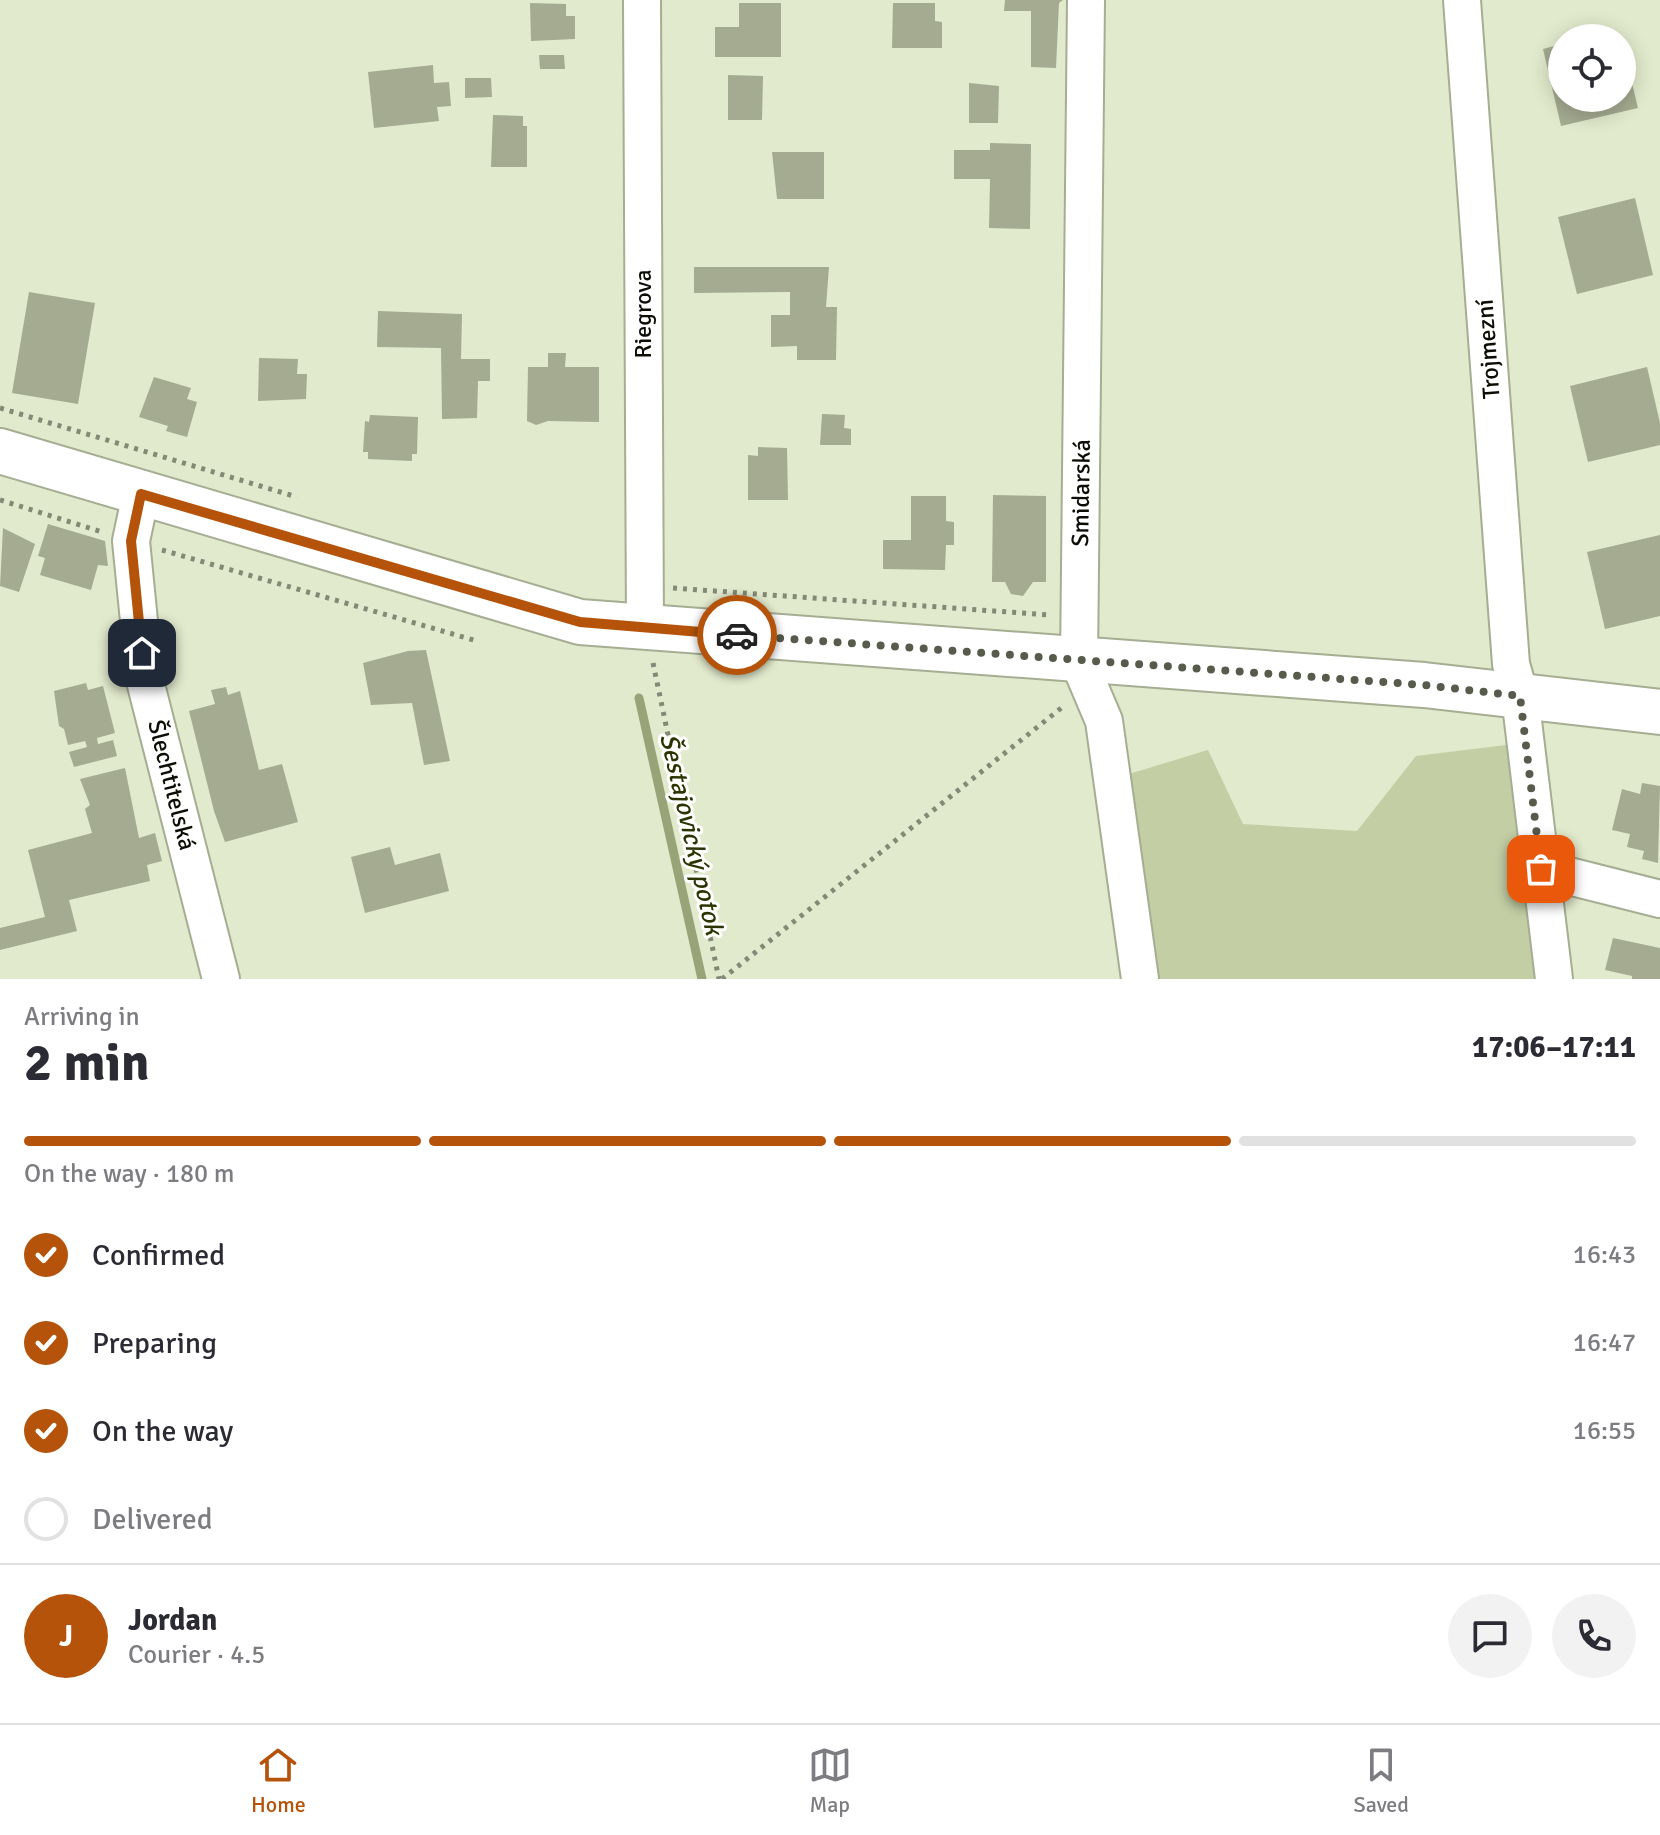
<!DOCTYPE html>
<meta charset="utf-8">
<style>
:root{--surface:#fff;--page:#f2f2f3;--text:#2b2b33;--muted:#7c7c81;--line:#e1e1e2;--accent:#b45309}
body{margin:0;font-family:Signika,sans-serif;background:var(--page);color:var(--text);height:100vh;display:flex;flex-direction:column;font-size:30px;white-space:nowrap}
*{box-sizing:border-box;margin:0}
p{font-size:26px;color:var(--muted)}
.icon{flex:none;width:44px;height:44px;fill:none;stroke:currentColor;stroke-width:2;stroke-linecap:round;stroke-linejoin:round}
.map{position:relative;height:979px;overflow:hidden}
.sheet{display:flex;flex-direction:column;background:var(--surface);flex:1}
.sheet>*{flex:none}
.fabs{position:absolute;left:1548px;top:24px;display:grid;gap:16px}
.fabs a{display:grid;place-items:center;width:88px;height:88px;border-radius:50%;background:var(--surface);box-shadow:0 4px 20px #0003;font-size:40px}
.pin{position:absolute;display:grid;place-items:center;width:68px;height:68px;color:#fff;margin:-34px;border-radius:16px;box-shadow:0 4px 12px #0006}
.courier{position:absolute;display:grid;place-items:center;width:80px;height:80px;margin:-40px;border:6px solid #b45309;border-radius:50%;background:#fff;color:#222;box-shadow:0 2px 10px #0007}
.head em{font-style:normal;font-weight:700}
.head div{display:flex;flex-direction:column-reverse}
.head{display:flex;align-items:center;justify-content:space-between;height:136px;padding:0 24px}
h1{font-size:52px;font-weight:700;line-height:60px}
.bar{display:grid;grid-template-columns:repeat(4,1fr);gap:12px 8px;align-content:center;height:96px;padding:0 24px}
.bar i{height:10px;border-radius:6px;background:var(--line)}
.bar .current{background:var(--accent)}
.bar p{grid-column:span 4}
.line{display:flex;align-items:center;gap:20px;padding:0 24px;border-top:2px solid var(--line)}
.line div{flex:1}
.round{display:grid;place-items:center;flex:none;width:84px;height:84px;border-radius:42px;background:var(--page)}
ol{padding:0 24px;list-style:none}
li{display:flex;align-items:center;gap:24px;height:88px}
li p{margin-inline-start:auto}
li .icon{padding:8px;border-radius:50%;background:var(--accent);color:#fff;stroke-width:4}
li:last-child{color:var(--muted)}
li i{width:44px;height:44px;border:4px solid var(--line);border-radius:50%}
.menu{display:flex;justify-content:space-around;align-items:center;height:112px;border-top:2px solid var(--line);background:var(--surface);font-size:22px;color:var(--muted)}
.menu a{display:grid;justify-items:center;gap:4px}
.menu .current{color:var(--accent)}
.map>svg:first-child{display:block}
.green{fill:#c3cea4}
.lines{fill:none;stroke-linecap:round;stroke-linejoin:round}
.stream{stroke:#98a377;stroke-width:9}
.building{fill:#a4ab90}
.street-casing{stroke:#a5ad92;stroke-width:40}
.secondary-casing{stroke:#a5ad92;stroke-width:48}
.path{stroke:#838975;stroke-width:5;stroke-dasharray:4 6;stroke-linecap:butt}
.street{stroke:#fff;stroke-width:36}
.secondary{stroke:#fff;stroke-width:44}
.done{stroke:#565b4b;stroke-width:8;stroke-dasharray:0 14.4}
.route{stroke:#b45309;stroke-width:10}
.labels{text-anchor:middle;stroke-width:6;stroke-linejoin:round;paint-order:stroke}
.street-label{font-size:24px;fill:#0b0e05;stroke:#fff}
.water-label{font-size:26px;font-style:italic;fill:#2b3400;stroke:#fff}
</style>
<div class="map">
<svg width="1660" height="979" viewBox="0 0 1660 979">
<rect width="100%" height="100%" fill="#e2eacd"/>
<path class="green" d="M1514,744L1546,979H1156L1129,774L1208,750L1243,824L1357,831L1416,756Z"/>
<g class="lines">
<path class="stream" d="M639,698L702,979"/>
</g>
<g class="building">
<path d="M1005,0H1063L1059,3L1056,68L1031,67V11H1004Z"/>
<path d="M530,3L566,4V16H575V39L531,41Z"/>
<path d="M739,3H781V57H715V27H739Z"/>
<path d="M893,3H935V21L942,22V48H892Z"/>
<path d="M1562,44V98H1622L1623,46L1638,108L1561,126L1543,49Z"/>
<path d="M539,55H564L565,69H540Z"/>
<path d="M433,65L434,83L449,82L451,106L437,107L439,121L374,128L368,72Z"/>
<path d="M728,75L763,76L762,120H728Z"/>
<path d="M465,78H491L492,97L465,98Z"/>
<path d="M969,83L999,86L998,123H969Z"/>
<path d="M493,115L523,116V126H527V167H491Z"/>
<path d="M990,143L1031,144L1030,229L989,228L990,179H954V150H990Z"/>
<path d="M772,152H824V199H777Z"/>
<path d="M1635,198L1653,275L1577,294L1558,217Z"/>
<path d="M694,267H829L826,307H837L836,360H797V346L771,347V315H790V292L694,293Z"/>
<path d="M29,292L95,303L78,404L12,393Z"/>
<path d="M378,311L462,314L461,359H490V381H478L477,418L442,419L441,348L377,347Z"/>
<path d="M548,353H566L565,367H599V422L548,421L536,425L527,421L528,367H548Z"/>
<path d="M259,358L298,359L297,374H307L306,399L258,401Z"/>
<path d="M1647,367L1660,423V445L1588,462L1570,386Z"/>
<path d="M154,377L191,388L187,399L197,402L187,437L166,431L168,426L139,417Z"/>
<path d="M822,414L845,415L844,428L851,429V445H820Z"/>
<path d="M370,415L418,417L417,454H412V461L368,459V452H363L365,421L369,422Z"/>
<path d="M758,447L787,448L788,500H748V455L758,456Z"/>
<path d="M993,495L1046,496V582H1033L1023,596L1011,594L1005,582H992Z"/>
<path d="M911,496H946V521L954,522V545H946L945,570L883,569V540H911Z"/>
<path d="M48,524L105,541L108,566L98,565L91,590L40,575L45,558L38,556Z"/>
<path d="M3,528L35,544L19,592L0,586Z"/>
<path d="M1660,535V616L1605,629L1587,552Z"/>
<path d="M426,650L450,761L424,765L412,703L371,705L363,663L408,651Z"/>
<path d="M86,683L88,690L103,686L115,733L97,738L98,744L113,740L117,756L74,767L69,752L87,747L85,741L68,745L64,729L59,726L54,691Z"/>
<path d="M226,687L228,695L240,691L259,770L282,764L298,822L225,842L214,811L189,711L215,704L211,690Z"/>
<path d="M125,768L139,838L155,833L162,861L147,865L150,881L69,900L77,931L0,950V928L45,917L28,850L92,833L85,809L90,805L80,779Z"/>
<path d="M1642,783L1660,786L1658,863L1642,859L1644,851L1627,847L1630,834L1612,830L1622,789L1640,794Z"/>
<path d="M390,847L395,865L440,853L449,891L365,913L351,857Z"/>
<path d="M1613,938L1660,948V979H1632V976L1605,970Z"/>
</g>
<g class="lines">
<defs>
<g id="street">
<path d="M642,0L645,628"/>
<path d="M1086,0L1079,662L1104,721L1140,979"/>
<path d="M1462,0L1511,664L1520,696L1554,979"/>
<path d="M141,494L131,541L145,681L221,979"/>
<path d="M1541,869L1660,899"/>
</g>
<path id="secondary" d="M0,451L580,622L1424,685L1660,712"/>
</defs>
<use href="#street" class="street-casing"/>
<use href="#secondary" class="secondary-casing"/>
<g class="path">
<path d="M0,408L297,497"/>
<path d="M0,500L102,532"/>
<path d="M162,550L477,641"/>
<path d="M673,588L1050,615"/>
<path d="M653,663L719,979"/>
<path d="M722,979L1065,705"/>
</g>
<use href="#street" class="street"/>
<use href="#secondary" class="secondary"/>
</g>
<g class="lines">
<path class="done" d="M737,635L1424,685L1520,696L1541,869"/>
<path class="route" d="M142,653L131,541L141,494L580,622L737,635"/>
</g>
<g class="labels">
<g class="street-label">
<text transform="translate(643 314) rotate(-90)" y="8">Riegrova</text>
<text transform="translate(1488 349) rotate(-94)" y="8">Trojmezní</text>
<text transform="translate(1081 493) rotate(-89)" y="8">Smidarská</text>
<text transform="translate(172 785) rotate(76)" y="8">Šlechtitelská</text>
</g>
<g class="water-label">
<text transform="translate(692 834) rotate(77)" y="9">Šestajovický potok</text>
</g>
</g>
</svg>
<div class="fabs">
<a><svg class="icon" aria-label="locate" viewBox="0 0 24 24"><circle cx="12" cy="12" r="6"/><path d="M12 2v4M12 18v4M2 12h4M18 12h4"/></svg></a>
</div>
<div class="pin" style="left:1541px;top:869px;background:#ea580c"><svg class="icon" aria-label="bag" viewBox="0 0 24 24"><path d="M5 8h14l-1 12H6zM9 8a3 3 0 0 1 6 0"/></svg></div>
<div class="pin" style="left:142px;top:653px;background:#1f2937"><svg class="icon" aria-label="home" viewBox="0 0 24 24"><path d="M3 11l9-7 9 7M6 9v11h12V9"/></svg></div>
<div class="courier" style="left:737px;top:635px"><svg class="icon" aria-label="car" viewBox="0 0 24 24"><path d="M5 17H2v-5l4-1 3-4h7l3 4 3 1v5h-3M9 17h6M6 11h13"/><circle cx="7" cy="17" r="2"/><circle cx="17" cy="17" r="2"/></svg></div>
</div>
<section class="sheet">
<div class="head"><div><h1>2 min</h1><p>Arriving in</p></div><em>17:06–17:11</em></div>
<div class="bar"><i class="current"></i><i class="current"></i><i class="current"></i><i></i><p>On the way · 180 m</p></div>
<ol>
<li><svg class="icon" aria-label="check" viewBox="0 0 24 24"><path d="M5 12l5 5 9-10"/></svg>Confirmed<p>16:43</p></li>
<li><svg class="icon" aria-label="check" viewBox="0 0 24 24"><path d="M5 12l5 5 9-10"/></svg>Preparing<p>16:47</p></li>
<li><svg class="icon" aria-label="check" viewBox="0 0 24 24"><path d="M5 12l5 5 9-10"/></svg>On the way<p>16:55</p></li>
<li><i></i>Delivered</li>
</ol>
<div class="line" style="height:144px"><b class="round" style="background:var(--accent);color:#fff">J</b><div><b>Jordan</b><p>Courier · 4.5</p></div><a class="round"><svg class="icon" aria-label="chat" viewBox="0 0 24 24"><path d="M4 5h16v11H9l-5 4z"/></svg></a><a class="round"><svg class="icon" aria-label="phone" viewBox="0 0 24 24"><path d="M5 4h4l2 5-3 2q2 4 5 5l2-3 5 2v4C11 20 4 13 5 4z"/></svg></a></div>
</section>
<nav class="menu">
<a class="current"><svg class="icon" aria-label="home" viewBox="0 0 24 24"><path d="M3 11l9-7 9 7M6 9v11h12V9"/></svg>Home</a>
<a><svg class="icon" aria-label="map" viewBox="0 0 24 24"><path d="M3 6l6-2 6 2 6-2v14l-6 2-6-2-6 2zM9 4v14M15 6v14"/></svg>Map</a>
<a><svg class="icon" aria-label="saved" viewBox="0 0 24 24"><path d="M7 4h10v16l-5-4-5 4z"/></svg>Saved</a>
</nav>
